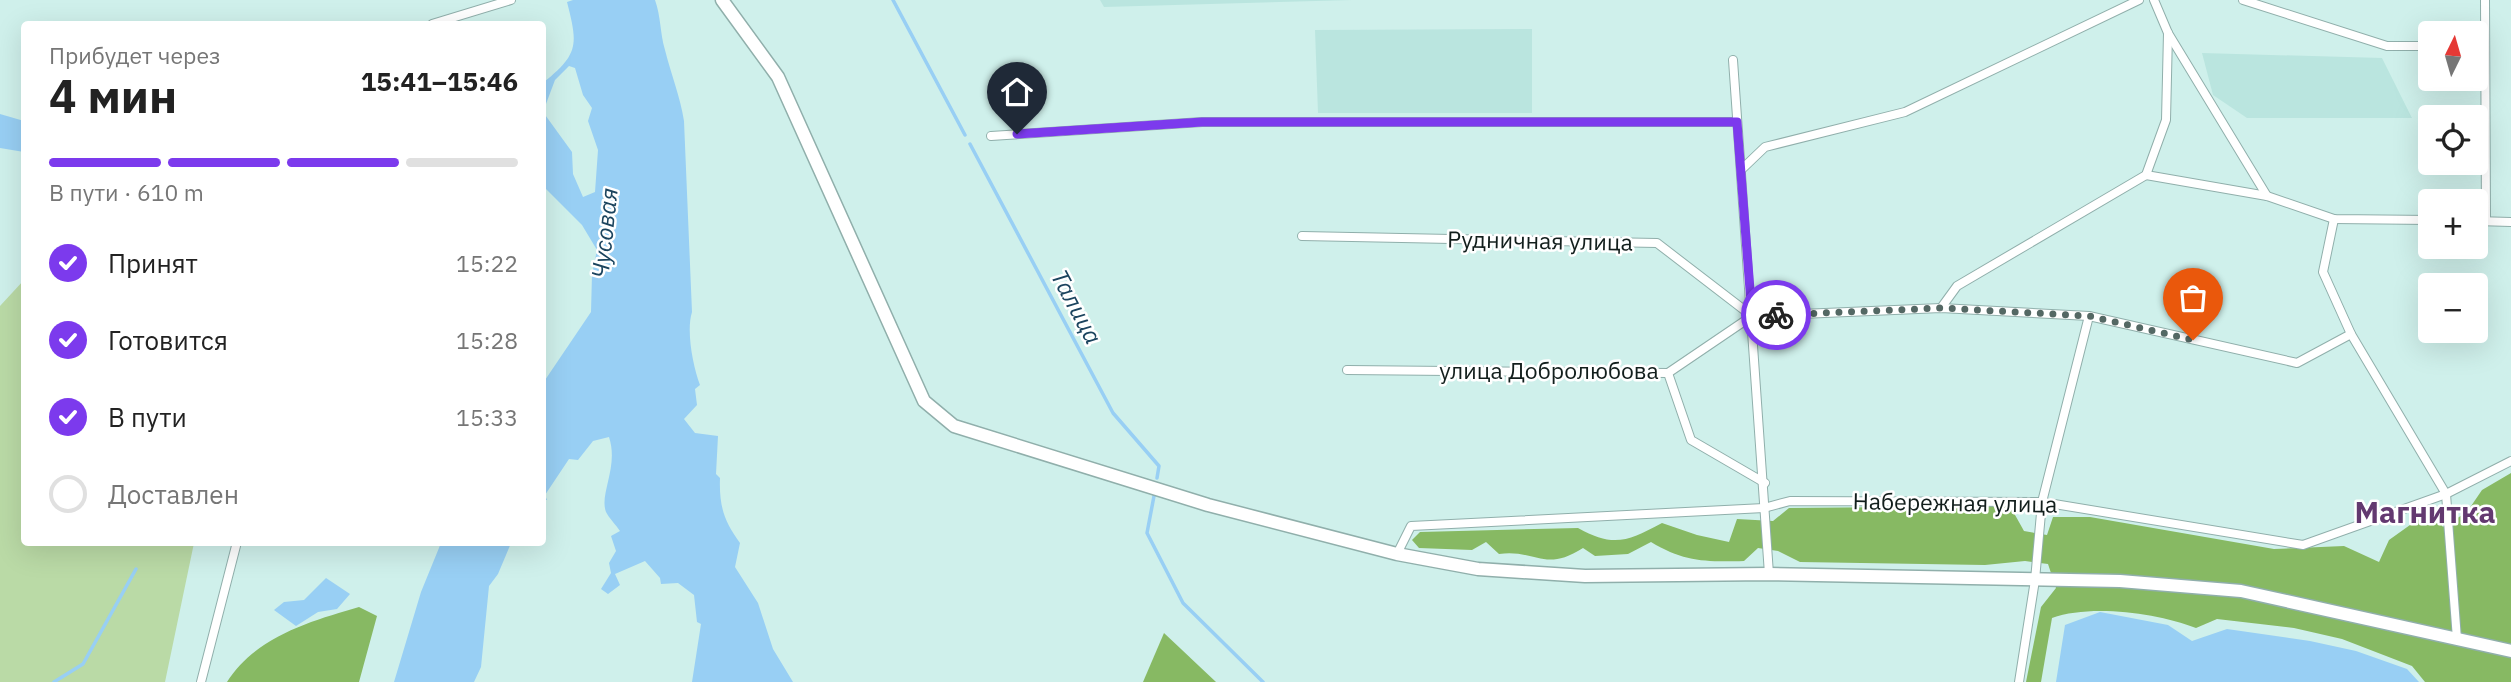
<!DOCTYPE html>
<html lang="ru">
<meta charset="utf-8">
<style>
:root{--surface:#fff;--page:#f6f6f6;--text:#222;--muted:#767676;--line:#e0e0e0;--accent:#7c3aed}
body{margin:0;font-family:"IBM Plex Sans",sans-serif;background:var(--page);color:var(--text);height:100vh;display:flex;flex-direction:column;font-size:26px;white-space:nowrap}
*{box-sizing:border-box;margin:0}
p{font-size:23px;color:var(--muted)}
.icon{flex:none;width:38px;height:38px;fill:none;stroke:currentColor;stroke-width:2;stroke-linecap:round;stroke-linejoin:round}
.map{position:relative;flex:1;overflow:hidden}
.details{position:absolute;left:21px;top:21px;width:525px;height:525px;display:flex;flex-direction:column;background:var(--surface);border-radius:7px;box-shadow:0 7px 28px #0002}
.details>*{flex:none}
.needle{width:46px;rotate:5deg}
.controls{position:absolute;left:2418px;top:21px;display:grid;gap:14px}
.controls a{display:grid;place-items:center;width:70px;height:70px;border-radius:7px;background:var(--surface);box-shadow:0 7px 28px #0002;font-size:35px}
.pin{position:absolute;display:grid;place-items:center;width:60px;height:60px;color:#fff;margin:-72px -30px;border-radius:50% 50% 50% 0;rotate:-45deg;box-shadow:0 0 7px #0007}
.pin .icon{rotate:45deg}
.courier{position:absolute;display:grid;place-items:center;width:70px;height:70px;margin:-35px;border:5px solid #7c3aed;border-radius:50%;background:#fff;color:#222;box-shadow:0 2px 9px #0007}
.head em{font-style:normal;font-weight:700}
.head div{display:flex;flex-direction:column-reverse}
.head{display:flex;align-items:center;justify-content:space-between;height:119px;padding:0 28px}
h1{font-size:46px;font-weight:700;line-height:52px}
.bar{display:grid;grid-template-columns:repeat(4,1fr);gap:10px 7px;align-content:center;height:84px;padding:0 28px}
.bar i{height:9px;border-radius:5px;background:var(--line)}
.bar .on{background:var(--accent)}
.bar p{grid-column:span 4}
ol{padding:0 28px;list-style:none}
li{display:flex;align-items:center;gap:21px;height:77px}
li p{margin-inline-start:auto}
li .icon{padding:7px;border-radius:50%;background:var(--accent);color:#fff;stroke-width:4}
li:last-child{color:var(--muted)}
li i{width:38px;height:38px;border:4px solid var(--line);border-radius:50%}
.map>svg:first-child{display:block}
.built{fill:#bae5df}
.green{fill:#badaa6}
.forest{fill:#87b963}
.water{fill:#98cff4;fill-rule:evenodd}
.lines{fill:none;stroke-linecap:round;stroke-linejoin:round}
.stream{stroke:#98cff4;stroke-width:3.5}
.street-casing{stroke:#90afab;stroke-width:10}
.secondary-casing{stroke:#90afab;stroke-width:15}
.street{stroke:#fff;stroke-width:8}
.secondary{stroke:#fff;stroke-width:12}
.done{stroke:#546864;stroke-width:7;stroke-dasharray:0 12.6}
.route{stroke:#7c3aed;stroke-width:9}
.labels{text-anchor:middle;stroke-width:5;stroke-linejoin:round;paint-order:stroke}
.street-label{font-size:23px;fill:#121e1c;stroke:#fff}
.water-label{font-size:24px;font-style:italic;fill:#1b445e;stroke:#fff}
.district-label{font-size:30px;font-weight:bold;fill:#633970;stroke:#fff}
</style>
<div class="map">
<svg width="2511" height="682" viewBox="0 0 2511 682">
<rect width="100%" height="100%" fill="#cff0eb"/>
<g class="built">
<path d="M1100,0H1352L1104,7Z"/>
<path d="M1532,29V113H1318L1315,30Z"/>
<path d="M2202,53L2382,58L2412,118H2247L2213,95Z"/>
</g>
<path class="green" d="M24,280V542L194,543L165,682H0V306Z"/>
<g class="forest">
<path d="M2511,473V682H2425L2412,666L2342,639L2294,628L2217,619L2196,628C2157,613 2091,604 2052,618L2041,682H2026L2041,607L2056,588L2048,564L2025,561L1985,565L1800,562L1778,551L1758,548L1744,561C1706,562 1684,562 1651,542L1628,554L1595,556L1583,548C1544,573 1536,549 1499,554L1486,542L1472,550L1419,548L1412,540L1420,532L1578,528C1614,548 1628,541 1662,523L1697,535L1729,542L1737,519L1773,521L1789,508L2010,506L2024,531L2047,535L2053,517H2090L2274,549L2344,546L2379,562L2389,540L2431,510L2443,527L2467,512L2482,490Z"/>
<path d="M359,607L377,616L359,682H227C255,637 311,621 359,607Z"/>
<path d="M1164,633L1216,682H1143Z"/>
</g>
<g class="water">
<path d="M573,0H655C661,17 660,33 665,50C671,74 680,96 684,121L692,312C686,331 693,366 700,385L695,389L697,405L684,419L695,433L718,436L716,474L720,478C719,506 724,521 740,543L735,567L758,603L773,649L793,682H692L701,624L697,622L694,595L678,583L661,584L660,578L645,561L615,574L620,585L608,594L601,589L611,573L609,563L616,551L611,536L620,531C616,525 609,518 606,512C599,494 619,467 609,437L593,441L578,460L569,459L545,495L547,500H543V383L591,312L592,274L597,250L582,225L543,186V83C579,54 578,45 567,2ZM569,66L575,68L583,95L592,108L588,121L598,150L595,192L583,197L573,174L572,152L543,112L555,80Z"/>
<path d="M0,114L24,121V152L0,148Z"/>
<path d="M441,543H511L498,574L489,586L481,667L474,682H394L421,592Z"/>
<path d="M326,578L350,594L337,609L318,612L296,626L274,610L284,602L304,600Z"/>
<path d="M2100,612L2168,625L2192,641L2227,629L2310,641L2356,651L2407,669L2419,682H2056L2065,625Z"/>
</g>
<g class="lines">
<g class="stream">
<path d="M893,0L965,135"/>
<path d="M970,144L1113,413L1159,466L1157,478"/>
<path d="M1154,496L1147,533L1183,603L1263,682"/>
<path d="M54,682L83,664L136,569"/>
</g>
<defs>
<g id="street">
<path d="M2154,0L2168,33L2267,196"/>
<path d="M2243,0L2387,46H2431"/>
<path d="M2485,0L2486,221"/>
<path d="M432,24L511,0"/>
<path d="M1733,60L1769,574"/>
<path d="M991,136L1202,122H1737"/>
<path d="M1742,169L1765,147L1905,112L2139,0"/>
<path d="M2146,175L2267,196L2334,219L2431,220"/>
<path d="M2334,219L2323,272L2351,334L2446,494L2457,639"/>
<path d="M2476,221L2511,222"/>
<path d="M1302,236L1657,243L1752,316"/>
<path d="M1941,308L1957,286L2146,175L2166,120L2168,33"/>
<path d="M1347,370L1668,373L1752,316L1941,308L2089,316L2297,363L2351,334"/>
<path d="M1668,373L1691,440L1765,483"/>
<path d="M1397,554L1411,526L1764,508L1790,501L2042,502L2303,545L2446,494L2511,461"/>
<path d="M201,682L237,542"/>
<path d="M2019,682L2035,580L2042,502L2089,316"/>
</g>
<path id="secondary" d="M722,0L778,77L924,401L954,426L1208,505L1397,554L1478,569L1585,576L1769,574L2120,581L2241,591L2511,651"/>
</defs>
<use href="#street" class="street-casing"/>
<use href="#secondary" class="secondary-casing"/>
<use href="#street" class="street"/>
<use href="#secondary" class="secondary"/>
</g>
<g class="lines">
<path class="done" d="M1776,315L1941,308L2089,316L2193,340"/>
<path class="route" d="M1017,134L1202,122H1737L1752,316L1776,315"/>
</g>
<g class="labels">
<g class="street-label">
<text transform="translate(1540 241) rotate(1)" y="8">Рудничная улица</text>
<text x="1549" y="379">улица Добролюбова</text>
<text transform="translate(1955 503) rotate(1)" y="8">Набережная улица</text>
</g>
<g class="water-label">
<text transform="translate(605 233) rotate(-84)" y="8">Чусовая</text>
<text transform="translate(1076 307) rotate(62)" y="8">Талица</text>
</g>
<g class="district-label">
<text x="2425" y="523">Магнитка</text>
</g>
</g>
</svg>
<div class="controls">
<a><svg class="needle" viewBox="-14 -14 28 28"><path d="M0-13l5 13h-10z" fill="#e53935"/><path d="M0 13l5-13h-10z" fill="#767676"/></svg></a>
<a><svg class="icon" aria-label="locate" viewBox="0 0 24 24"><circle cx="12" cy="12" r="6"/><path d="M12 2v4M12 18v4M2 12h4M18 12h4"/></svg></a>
<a>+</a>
<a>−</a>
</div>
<div class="pin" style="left:2193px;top:340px;background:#ea580c"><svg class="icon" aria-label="bag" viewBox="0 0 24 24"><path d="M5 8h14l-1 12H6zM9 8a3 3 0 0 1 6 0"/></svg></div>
<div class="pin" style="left:1017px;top:134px;background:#1f2937"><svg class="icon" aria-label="home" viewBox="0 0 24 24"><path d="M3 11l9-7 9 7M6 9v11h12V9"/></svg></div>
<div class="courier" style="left:1776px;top:315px"><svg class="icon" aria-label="bike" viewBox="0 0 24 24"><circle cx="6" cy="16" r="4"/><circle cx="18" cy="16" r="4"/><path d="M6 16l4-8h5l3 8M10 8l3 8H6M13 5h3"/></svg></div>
<section class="details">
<div class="head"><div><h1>4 мин</h1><p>Прибудет через</p></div><em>15:41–15:46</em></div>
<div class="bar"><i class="on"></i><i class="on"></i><i class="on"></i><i></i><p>В пути · 610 m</p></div>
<ol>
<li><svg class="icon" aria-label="check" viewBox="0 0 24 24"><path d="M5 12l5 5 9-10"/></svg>Принят<p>15:22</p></li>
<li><svg class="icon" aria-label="check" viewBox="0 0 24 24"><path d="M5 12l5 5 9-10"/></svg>Готовится<p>15:28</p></li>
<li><svg class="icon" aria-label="check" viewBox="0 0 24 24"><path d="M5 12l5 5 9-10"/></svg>В пути<p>15:33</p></li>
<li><i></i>Доставлен</li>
</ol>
</section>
</div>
